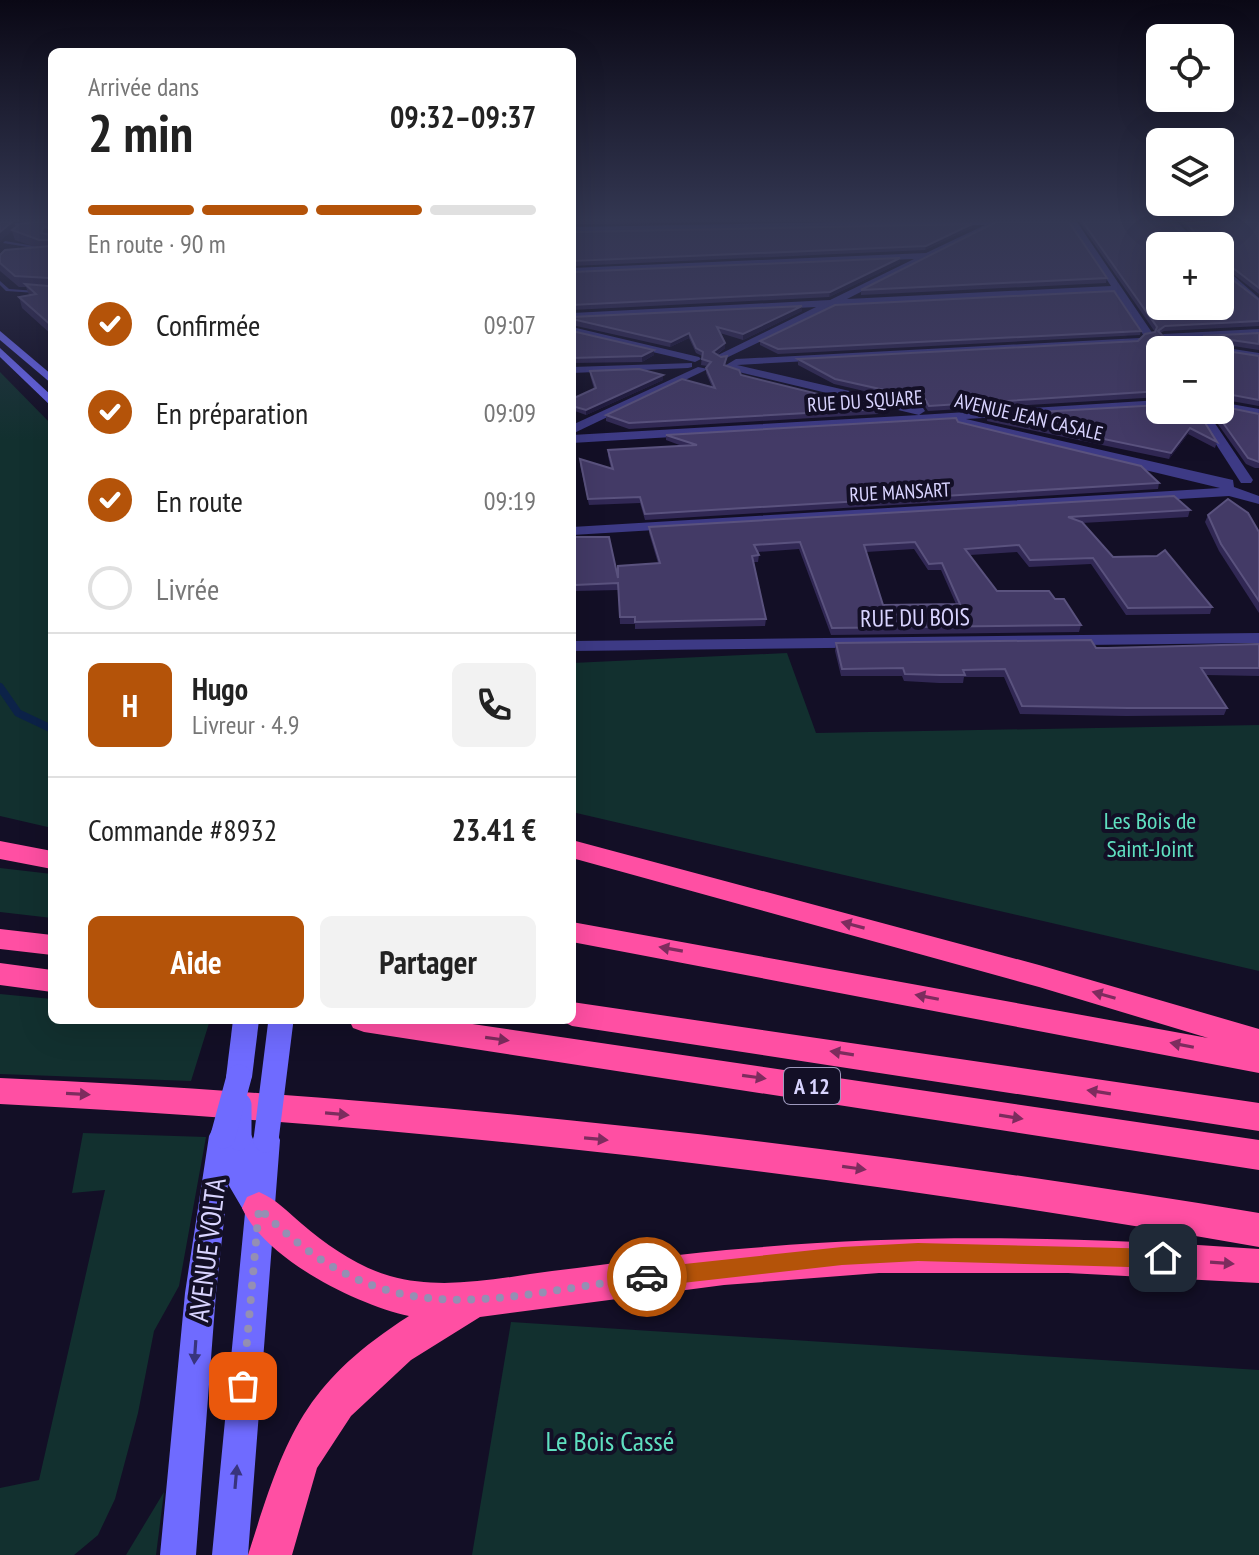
<!DOCTYPE html>
<html lang="fr">
<meta charset="utf-8">
<style>
:root{--surface:#fff;--page:#f2f2f2;--text:#222;--muted:#767676;--line:#e0e0e0;--accent:#b45309}
body{margin:0;font-family:"PT Sans Narrow",sans-serif;background:var(--page);color:var(--text);height:100vh;display:flex;flex-direction:column;font-size:30px;white-space:nowrap}
*{box-sizing:border-box;margin:0}
p{font-size:26px;color:var(--muted)}
.icon{flex:none;width:44px;height:44px;fill:none;stroke:currentColor;stroke-width:2;stroke-linecap:round;stroke-linejoin:round}
.map{position:relative;flex:1;overflow:hidden}
.drawer{position:absolute;left:48px;top:48px;width:528px;height:976px;display:flex;flex-direction:column;background:var(--surface);border-radius:12px;box-shadow:0 8px 32px #0002}
.drawer>*{flex:none}
.fabs{position:absolute;left:1146px;top:24px;display:grid;gap:16px}
.fabs a{display:grid;place-items:center;width:88px;height:88px;border-radius:12px;background:var(--surface);box-shadow:0 8px 32px #0002;font-size:40px}
.pin{position:absolute;display:grid;place-items:center;width:68px;height:68px;color:#fff;margin:-34px;border-radius:16px;box-shadow:0 4px 12px #0006}
.courier{position:absolute;display:grid;place-items:center;width:80px;height:80px;margin:-40px;border:6px solid #b45309;border-radius:50%;background:#fff;color:#222;box-shadow:0 2px 10px #0007}
.overview em{font-style:normal;font-weight:600}
.overview div{display:flex;flex-direction:column-reverse}
.overview{display:flex;align-items:center;justify-content:space-between;height:136px;padding:0 40px}
h1{font-size:52px;font-weight:600;line-height:60px}
.bar{display:grid;grid-template-columns:repeat(4,1fr);gap:12px 8px;align-content:center;height:96px;padding:0 40px}
.bar i{height:10px;border-radius:6px;background:var(--line)}
.bar .active{background:var(--accent)}
.bar p{grid-column:span 4}
.line{display:flex;align-items:center;gap:20px;padding:0 40px;border-top:2px solid var(--line)}
.line div{flex:1}
.round{display:grid;place-items:center;flex:none;width:84px;height:84px;border-radius:12px;background:var(--page)}
ol{padding:0 40px;list-style:none}
li{display:flex;align-items:center;gap:24px;height:88px}
li p{margin-inline-start:auto}
li .icon{padding:8px;border-radius:50%;background:var(--accent);color:#fff;stroke-width:4}
li:last-child{color:var(--muted)}
li i{width:44px;height:44px;border:4px solid var(--line);border-radius:50%}
.action{display:flex;gap:16px;margin-top:auto;padding:16px 40px}
.action a{flex:1;height:92px;border-radius:12px;background:var(--accent);color:#fff;font-size:32px;font-weight:600;line-height:92px;text-align:center}
.action a+a{background:var(--page);color:var(--text)}
.map>svg:first-child{display:block}
.green{fill:#12302f}
.lines{fill:none;stroke-linecap:round;stroke-linejoin:round}
.stream{stroke:#0c2248;stroke-width:8}
.service{fill:#3d3a85;fill-rule:evenodd}
.minor{fill:#3d3a85;fill-rule:evenodd}
.secondary{fill:#6f6bff;fill-rule:evenodd}
.motorway{fill:#ff4fa3;fill-rule:evenodd}
.secondary-bridge{stroke:#6f6bff;stroke-width:25}
.wall{fill:#312854;fill-rule:evenodd}
.shaded-wall{fill:#1d163a}
.building{fill:#433a66;stroke:#5a527e;stroke-width:2;fill-rule:evenodd}
.oneway{fill:#7d2c5e}
.oneway2{fill:#38347d}
.route{fill:#b45309}
.done{stroke:#948fb3;stroke-width:8;stroke-dasharray:0 14.4}
.labels{text-anchor:middle;stroke-width:8;stroke-linejoin:round;paint-order:stroke}
.far-street-label{font-size:20px;fill:#d9d4ff;stroke:#130f26}
.shield{fill:#130f26;stroke:#9e99be;stroke-width:2}
.shield-label{font-size:22px;font-weight:bold;fill:#d9d4ff}
.street-label{font-size:24px;fill:#d9d4ff;stroke:#130f26}
.park-label{font-size:24px;fill:#5fe0c0;stroke:#130f26}
.near-street-label{font-size:28px;fill:#d9d4ff;stroke:#130f26}
.near-park-label{font-size:28px;fill:#5fe0c0;stroke:#130f26}
</style>
<div class="map">
<svg width="1259" height="1555" viewBox="0 0 1259 1555">
<rect width="100%" height="100%" fill="#130f26"/>
<g class="green">
<path d="M0,372L52,425V828L0,816Z"/>
<path d="M787,653L816,733L1259,725V971L572,812V663Z"/>
<path d="M0,868L52,874V918L0,912Z"/>
<path d="M0,994L52,999V1020H210L191,1081L0,1074Z"/>
<path d="M83,1133L206,1137L179,1286L154,1331L138,1413L115,1499L98,1535L74,1555H0V1488L39,1480L105,1190L72,1193Z"/>
<path d="M511,1322L1259,1370V1555H472Z"/>
<path d="M164,1492L156,1555H126Z"/>
</g>
<g class="lines">
<path class="stream" d="M0,687L18,713L52,729"/>
<g class="service">
<path d="M24,222H37L0,228V226Z"/>
<path d="M5,241L52,249V251L3,243Z"/>
<path d="M0,281L9,289L52,292V294L6,291L0,285Z"/>
</g>
<g class="minor">
<path d="M843,222H998L847,299L1111,286L1069,222H1077L1153,334L1144,336L1115,292L834,306L722,360L716,357L718,355L816,307L572,319V313L830,300L914,259L572,274V268L926,253L985,225L572,233V227Z"/>
<path d="M1168,222H1177L1201,246H1192Z"/>
<path d="M1220,264L1259,298V306L1220,272Z"/>
<path d="M572,327L699,357L701,359L695,362L572,333Z"/>
<path d="M1259,329V335L1164,340L1159,337L1164,334Z"/>
<path d="M1140,338L1141,340L1136,343L737,365L923,408L925,411L919,415L1160,400V408L966,419L1233,480L1234,487L1259,496V504L1229,496L572,535V527L1220,488L958,425L957,420L572,443V435L919,415L726,369V365L736,359Z"/>
<path d="M1188,342L1259,353V359L1220,353V350L1184,347V343Z"/>
<path d="M692,363V367L688,368L572,373V367Z"/>
<path d="M698,367L708,369L572,434V425Z"/>
<path d="M1220,402L1259,409V417L1220,410Z"/>
<path d="M1194,410H1206L1253,480L1251,483H1241Z"/>
<path d="M1259,633V643L572,651V641Z"/>
</g>
<g class="secondary">
<path d="M0,331L52,375V384L0,340Z"/>
<path d="M0,348L52,396V407L0,357Z"/>
<path d="M233,1020H259L252,1077L248,1085L239,1088L230,1085L226,1077Z"/>
<path d="M223,1124L249,1130L253,1139L256,1131L266,1128L276,1131L280,1140L248,1555H212L245,1213L228,1184L216,1293L196,1555H160L185,1293L209,1136L213,1128Z"/>
</g>
<g class="motorway">
<path d="M572,840L1039,965L1259,1029V1073L572,942V922L1208,1038L1039,987L572,858Z"/>
<path d="M0,841L52,851V869L0,859Z"/>
<path d="M0,929L52,935V955L0,949Z"/>
<path d="M0,963L52,970V992L0,985Z"/>
<path d="M572,1002L1259,1103V1131L572,1026L560,1020H572Z"/>
<path d="M349,1020H445L1259,1140V1170L364,1032L353,1028Z"/>
<path d="M0,1078C422,1097 842,1144 1259,1213V1247C843,1174 422,1125 0,1104Z"/>
<path d="M259,1192C276,1199 288,1212 302,1224C328,1246 358,1267 390,1276C443,1291 499,1278 552,1271C619,1263 684,1253 751,1248C921,1233 1089,1237 1259,1249V1283L1068,1273H879L724,1285L480,1317L411,1360L351,1416L317,1468L292,1555H248C285,1439 301,1385 409,1316C357,1305 265,1259 242,1208L247,1197Z"/>
</g>
<g class="secondary-bridge">
<path d="M239,1105V1138"/>
<path d="M223,1136L239,1077"/>
<path d="M266,1140L281,1020"/>
</g>
</g>
<g class="wall">
<path d="M0,222H14L15,227L52,222V335L22,308L19,297L29,295L26,287H19L0,271V255L35,247L15,240L12,231L4,237L0,242Z"/>
<path d="M572,222H752L572,224Z"/>
<path d="M1079,222H1171L1191,244H1199L1181,222H1259V294L1220,264V246H1160L1259,300V326L1164,331L1160,333V397L928,411L924,405L834,384L798,365V359L1138,341L1155,332Z"/>
<path d="M972,224L971,228L925,250L572,266V232Z"/>
<path d="M900,258V263L829,297L572,310V272Z"/>
<path d="M1107,278L1106,283L861,295V290Z"/>
<path d="M802,311L743,340L720,333L725,343V348L717,355L721,357L727,356L725,366L741,375L879,409L878,414L629,429L606,421V415L712,387L706,373L707,366L701,365L702,356L696,353L689,338L670,347L572,325V317Z"/>
<path d="M572,331L654,355L642,362L572,363Z"/>
<path d="M1141,331L1140,335L778,354L760,345V341Z"/>
<path d="M1259,333V350L1201,341L1203,336Z"/>
<path d="M1220,350L1259,356V406L1220,399Z"/>
<path d="M590,371L663,375V380L586,415L572,410V399L594,389L590,375Z"/>
<path d="M1160,405L1217,442L1215,448L1188,434L1169,459L987,421L988,415Z"/>
<path d="M1208,410L1259,414V468H1255L1246,464Z"/>
<path d="M958,422L1159,483L1158,489L645,520L640,503L589,505L580,465V459L611,469L608,456V450L682,446L666,440V435Z"/>
<path d="M1190,510L1188,517L1082,523L1113,557L1212,607L1210,614L1126,615L1091,564L1029,567L1017,552L970,555L997,591L1055,599L1081,625L1079,632L831,635L799,549L757,552L759,555L758,562H753L766,619L765,626L635,629V624H620L618,590L576,591V630H572V537L618,577L658,563L649,533V527ZM914,549L928,570H941L956,604L883,605L866,552Z"/>
<path d="M1208,515L1259,532V613L1219,551L1205,522Z"/>
<path d="M836,643L1107,648L1259,644V676L1206,675L1227,708L1224,715L1126,716L1020,714L1004,677H964L963,683H939L904,681L902,676H841L835,651Z"/>
</g>
<g class="shaded-wall">
<path d="M12,222H14L16,228L4,237L0,242V232Z"/>
<path d="M972,224L971,228L925,250L926,246Z"/>
<path d="M900,258V263L829,297L830,292Z"/>
<path d="M802,306V311L743,340V334Z"/>
<path d="M689,333V338L670,347L671,342Z"/>
<path d="M725,343V348L713,357V352Z"/>
<path d="M654,350V355L642,362V356Z"/>
<path d="M663,375V380L586,415V410Z"/>
<path d="M1190,428L1188,434L1169,459L1171,453Z"/>
</g>
<g class="building">
<path d="M0,222H12L0,232Z"/>
<path d="M36,222H52V230L44,226L41,233L51,235L52,230V326L19,297L36,294L25,284L48,286L52,283L49,278L15,276L0,263V255L5,250L51,246V240H39L12,230L20,224Z"/>
<path d="M996,222H1069L1107,278L861,290Z"/>
<path d="M1083,222H1171L1191,244H1204L1186,222H1259V288L1220,258V246H1160V306H1220V270L1259,300V321L1165,326L1158,331L1164,337H1183L1185,345L1218,350H1160V391L929,406L925,399L835,379L798,359L1138,341L1145,334L1155,332L1157,327Z"/>
<path d="M972,224L926,246L572,261V232Z"/>
<path d="M900,258L830,292L572,305V272Z"/>
<path d="M1114,291L1141,331L778,349L760,341L835,305Z"/>
<path d="M802,306L743,334L717,327L725,343L713,352L721,357L727,356L724,365L739,370L741,375L879,409L629,423L606,415L682,379L715,388L706,368L711,362L702,359L703,352L696,348L689,333L671,342L572,319V317Z"/>
<path d="M572,331L654,350L642,356L572,358Z"/>
<path d="M1259,333V344L1203,336Z"/>
<path d="M1220,350L1259,356V400L1222,393L1220,395Z"/>
<path d="M639,369L663,375L586,410L572,406V399L596,388L590,371Z"/>
<path d="M1160,405V410H1197L1217,442L1190,428L1171,453L988,415Z"/>
<path d="M1220,406L1259,414V462L1248,458L1214,410H1220Z"/>
<path d="M956,418L958,422L1141,466L1159,483L645,514L640,497L588,499L580,459L613,469L608,450L697,445L666,435Z"/>
<path d="M1174,496L1190,510L1068,517L1082,522L1113,557L1157,556L1165,550L1212,607L1128,608L1093,558L1030,560L1019,545L965,549L997,591H1049L1055,599H1064L1081,625L832,628L800,542L754,545L759,555L752,556L766,619L635,622V617H620L618,583L575,585V623H572V537H609L618,578V566L660,563L649,527ZM915,542L929,564L942,563L960,604L883,605L864,545Z"/>
<path d="M1228,499L1248,513L1259,532V601L1221,544L1208,515Z"/>
<path d="M1091,640L1096,648H1107L1259,644V668H1201L1227,708H1128L1022,706L1005,669L963,670L965,675H940L905,674L903,668L842,669L836,643Z"/>
</g>
<defs><path id="oneway-solid" d="M-6-.8H1V-3.2L6.5 0L1 3.2V.8H-6Z" transform="scale(2)"/></defs>
<g class="oneway">
<use href="#oneway-solid" transform="translate(853 925) rotate(-165)"/>
<use href="#oneway-solid" transform="translate(671 949) rotate(-170)"/>
<use href="#oneway-solid" transform="translate(1104 995) rotate(-164)"/>
<use href="#oneway-solid" transform="translate(927 997) rotate(-169)"/>
<use href="#oneway-solid" transform="translate(497 1039) rotate(8)"/>
<use href="#oneway-solid" transform="translate(1182 1045) rotate(-169)"/>
<use href="#oneway-solid" transform="translate(842 1053) rotate(-171)"/>
<use href="#oneway-solid" transform="translate(754 1077) rotate(8)"/>
<use href="#oneway-solid" transform="translate(1099 1092) rotate(-171)"/>
<use href="#oneway-solid" transform="translate(78 1094) rotate(3)"/>
<use href="#oneway-solid" transform="translate(337 1114) rotate(5)"/>
<use href="#oneway-solid" transform="translate(1011 1117) rotate(9)"/>
<use href="#oneway-solid" transform="translate(596 1139) rotate(5)"/>
<use href="#oneway-solid" transform="translate(854 1168) rotate(8)"/>
<use href="#oneway-solid" transform="translate(1222 1263) rotate(4)"/>
</g>
<g class="oneway2">
<use href="#oneway-solid" transform="translate(195 1352) rotate(94)"/>
<use href="#oneway-solid" transform="translate(236 1477) rotate(-85)"/>
</g>
<linearGradient id="sky" x2="0" y2="1"><stop stop-color="#0a0815"/><stop offset="0.5" stop-color="#333752"/><stop offset="1" stop-color="#333752" stop-opacity="0"/></linearGradient>
<rect width="1259" height="440" fill="url(#sky)"/>
<path class="route" d="M918,1243L1163,1249L1173,1258L1163,1268L918,1261L842,1265L647,1287L640,1284L637,1277L640,1270L647,1268L842,1247Z"/>
<g class="lines">
<path class="done" d="M243,1386L259,1208C388,1338 485,1298 647,1277"/>
</g>
<g class="labels">
<g class="far-street-label">
<text transform="translate(865 401) rotate(-4)" y="7">RUE DU SQUARE</text>
<text transform="translate(1029 417) rotate(13)" y="7">AVENUE JEAN CASALE</text>
<text transform="translate(900 492) rotate(-3)" y="7">RUE MANSART</text>
</g>
<rect class="shield" x="784" y="1068" width="56" height="36" rx="6"/>
<g class="shield-label">
<text x="812" y="1094">A 12</text>
</g>
<g class="street-label">
<text transform="translate(915 618) rotate(-1)" y="8">RUE DU BOIS</text>
</g>
<g class="park-label">
<text x="1150" y="829">Les Bois de<tspan x="1150" dy="28">Saint-Joint</tspan></text>
</g>
<g class="near-street-label">
<text transform="translate(207 1250) rotate(-83)" y="10">AVENUE VOLTA</text>
</g>
<g class="near-park-label">
<text x="610" y="1451">Le Bois Cassé</text>
</g>
</g>
</svg>
<div class="fabs">
<a><svg class="icon" aria-label="locate" viewBox="0 0 24 24"><circle cx="12" cy="12" r="6"/><path d="M12 2v4M12 18v4M2 12h4M18 12h4"/></svg></a>
<a><svg class="icon" aria-label="layers" viewBox="0 0 24 24"><path d="M12 4l9 5-9 5-9-5zM3 14l9 5 9-5"/></svg></a>
<a>+</a>
<a>−</a>
</div>
<div class="pin" style="left:243px;top:1386px;background:#ea580c"><svg class="icon" aria-label="bag" viewBox="0 0 24 24"><path d="M5 8h14l-1 12H6zM9 8a3 3 0 0 1 6 0"/></svg></div>
<div class="pin" style="left:1163px;top:1258px;background:#1f2937"><svg class="icon" aria-label="home" viewBox="0 0 24 24"><path d="M3 11l9-7 9 7M6 9v11h12V9"/></svg></div>
<div class="courier" style="left:647px;top:1277px"><svg class="icon" aria-label="car" viewBox="0 0 24 24"><path d="M5 17H2v-5l4-1 3-4h7l3 4 3 1v5h-3M9 17h6M6 11h13"/><circle cx="7" cy="17" r="2"/><circle cx="17" cy="17" r="2"/></svg></div>
<section class="drawer">
<div class="overview"><div><h1>2 min</h1><p>Arrivée dans</p></div><em>09:32–09:37</em></div>
<div class="bar"><i class="active"></i><i class="active"></i><i class="active"></i><i></i><p>En route · 90 m</p></div>
<ol>
<li><svg class="icon" aria-label="check" viewBox="0 0 24 24"><path d="M5 12l5 5 9-10"/></svg>Confirmée<p>09:07</p></li>
<li><svg class="icon" aria-label="check" viewBox="0 0 24 24"><path d="M5 12l5 5 9-10"/></svg>En préparation<p>09:09</p></li>
<li><svg class="icon" aria-label="check" viewBox="0 0 24 24"><path d="M5 12l5 5 9-10"/></svg>En route<p>09:19</p></li>
<li><i></i>Livrée</li>
</ol>
<div class="line" style="height:144px"><b class="round" style="background:var(--accent);color:#fff">H</b><div><b>Hugo</b><p>Livreur · 4.9</p></div><a class="round"><svg class="icon" aria-label="phone" viewBox="0 0 24 24"><path d="M5 4h4l2 5-3 2q2 4 5 5l2-3 5 2v4C11 20 4 13 5 4z"/></svg></a></div>
<div class="line" style="height:104px"><div>Commande #8932</div><b>23.41 €</b></div>
<div class="action"><a>Aide</a><a>Partager</a></div>
</section>
</div>
